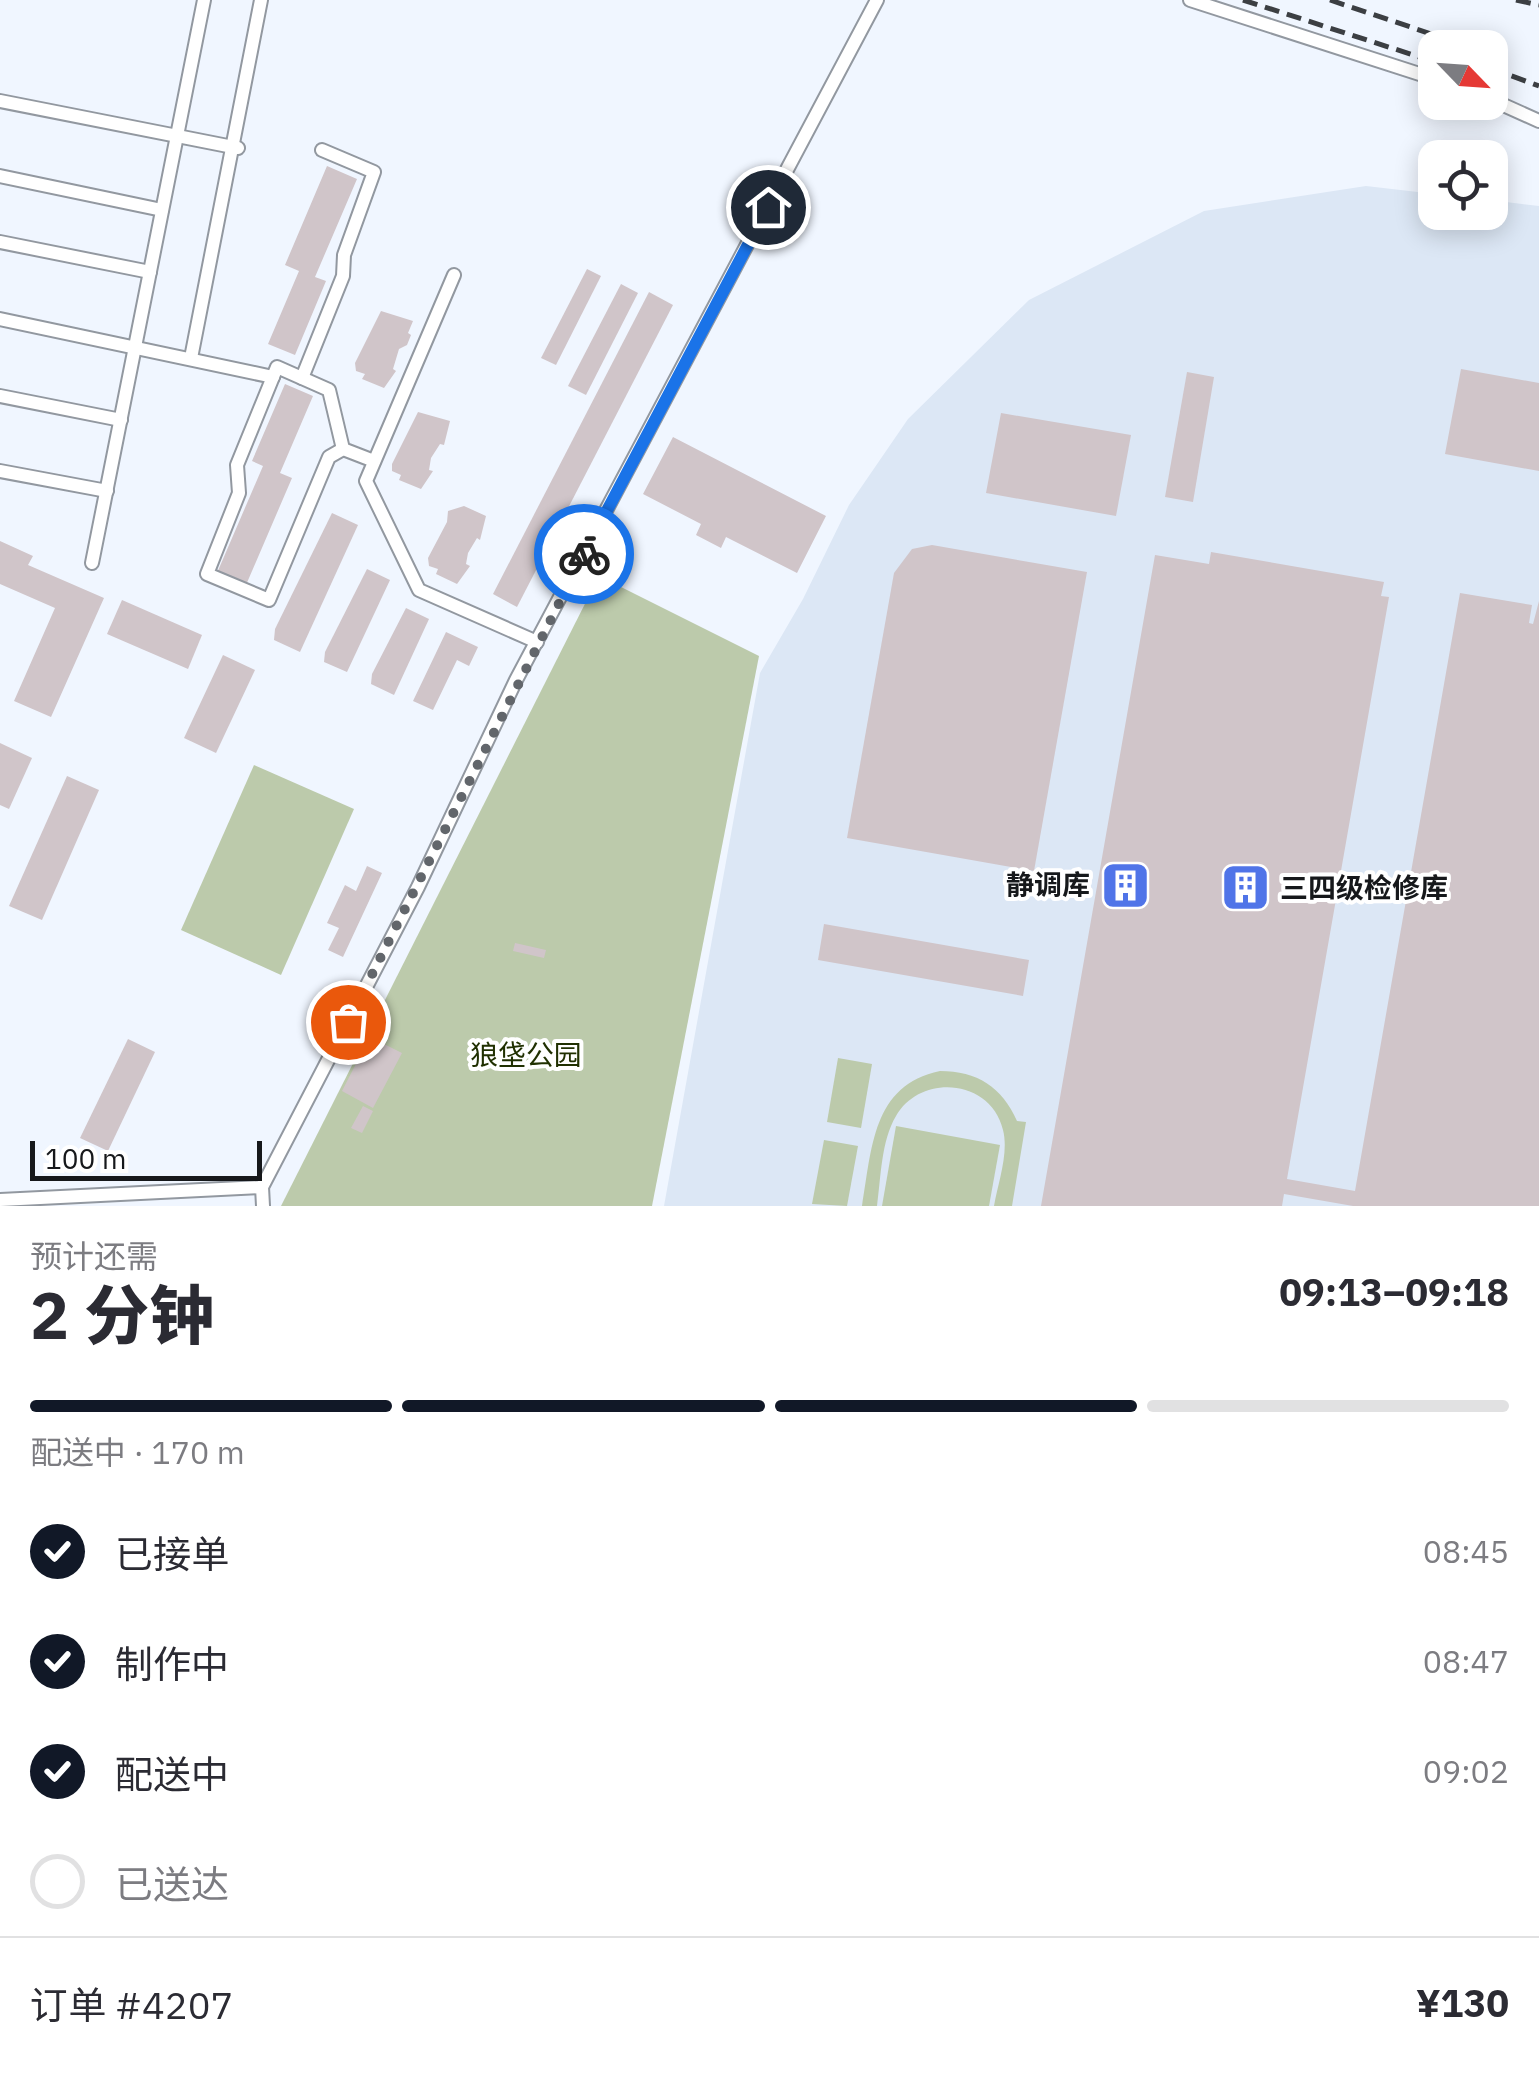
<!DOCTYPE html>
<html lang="zh">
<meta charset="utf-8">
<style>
:root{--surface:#fff;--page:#f7f7f7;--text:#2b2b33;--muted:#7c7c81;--line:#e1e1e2;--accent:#111827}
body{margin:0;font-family:"IBM Plex Sans","Noto Sans SC",sans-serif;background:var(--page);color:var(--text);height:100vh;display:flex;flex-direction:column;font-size:38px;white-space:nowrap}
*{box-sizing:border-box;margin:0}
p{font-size:32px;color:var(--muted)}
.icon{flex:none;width:55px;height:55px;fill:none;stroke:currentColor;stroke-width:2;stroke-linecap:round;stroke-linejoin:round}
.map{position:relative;height:1206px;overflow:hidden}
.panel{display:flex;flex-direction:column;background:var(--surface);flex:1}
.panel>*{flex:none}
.needle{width:65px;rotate:115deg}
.tools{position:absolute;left:1418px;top:30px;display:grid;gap:20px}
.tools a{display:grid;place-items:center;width:90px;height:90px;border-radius:20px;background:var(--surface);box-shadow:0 5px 25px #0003;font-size:50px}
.scale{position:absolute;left:30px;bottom:25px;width:232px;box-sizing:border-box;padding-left:10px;border:5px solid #16181b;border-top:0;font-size:28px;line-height:35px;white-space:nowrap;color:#16181b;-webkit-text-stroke:8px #fff;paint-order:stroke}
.pin{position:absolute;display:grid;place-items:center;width:85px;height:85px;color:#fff;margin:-42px;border:5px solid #fff;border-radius:50%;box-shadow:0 2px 10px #0007}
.courier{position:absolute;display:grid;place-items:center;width:100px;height:100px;margin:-50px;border:8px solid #1a73e8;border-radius:50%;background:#fff;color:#222;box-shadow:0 2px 12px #0007}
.summary em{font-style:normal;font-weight:800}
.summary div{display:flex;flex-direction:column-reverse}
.summary{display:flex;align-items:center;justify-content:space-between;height:170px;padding:0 30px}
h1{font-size:65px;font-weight:800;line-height:75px}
.bar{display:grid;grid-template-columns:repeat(4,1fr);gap:15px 10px;align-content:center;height:120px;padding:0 30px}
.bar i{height:12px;border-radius:8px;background:var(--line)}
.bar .active{background:var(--accent)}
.bar p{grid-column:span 4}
.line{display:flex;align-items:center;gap:25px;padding:0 30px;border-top:2px solid var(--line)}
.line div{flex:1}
ol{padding:0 30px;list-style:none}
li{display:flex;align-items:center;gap:30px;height:110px}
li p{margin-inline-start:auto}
li .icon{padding:10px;border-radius:50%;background:var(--accent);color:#fff;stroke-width:4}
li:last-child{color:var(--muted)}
li i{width:55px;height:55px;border:5px solid var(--line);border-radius:50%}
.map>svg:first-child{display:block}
.built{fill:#dce7f5}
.green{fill:#bccaab}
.building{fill:#d0c5c9}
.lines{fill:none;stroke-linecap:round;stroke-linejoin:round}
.street-casing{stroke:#9298a0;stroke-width:16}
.street{stroke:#fff;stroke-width:12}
.rail{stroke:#3c3f43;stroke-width:5;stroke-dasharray:15 8;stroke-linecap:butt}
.done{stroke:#62666b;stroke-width:10;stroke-dasharray:0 18}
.route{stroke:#1a73e8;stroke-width:12}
.labels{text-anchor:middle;stroke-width:8;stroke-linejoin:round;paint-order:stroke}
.poi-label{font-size:28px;font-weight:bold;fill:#16181b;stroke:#fff;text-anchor:end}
.park-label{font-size:28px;fill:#203001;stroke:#fff}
</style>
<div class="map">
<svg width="1539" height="1206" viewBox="0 0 1539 1206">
<rect width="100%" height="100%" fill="#f0f6ff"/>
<path class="built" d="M1366,186L1435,194V212H1490V200L1539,206V1206H664L760,673L803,599L849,505L908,419L1029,300L1204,211Z"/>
<g class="green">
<path d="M599,576L759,656L652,1206H281Z"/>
<path d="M254,765L354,809L281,975L181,930Z"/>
<path d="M838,1058L872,1064L861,1128L827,1122Z"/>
<path d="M940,1071C977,1071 1002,1087 1017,1121L1026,1122L1012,1206H994C998,1183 1009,1153 1003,1130C991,1079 921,1073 896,1116C881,1141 881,1178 877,1206H862C872,1149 872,1085 940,1071Z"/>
<path d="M896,1126L1000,1145L989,1206H882Z"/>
<path d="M824,1140L858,1146L847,1206L812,1204Z"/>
</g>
<g class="building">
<path d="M327,166L357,179L315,277L326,281L295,355L268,344L299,271L285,265Z"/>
<path d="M587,269L601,276L556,365L541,358Z"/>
<path d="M621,284L638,293L586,395L568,386Z"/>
<path d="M649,292L673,305L517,607L493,594Z"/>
<path d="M381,311L413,321L408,333L411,335L407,345L399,349L393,369L396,371L384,388L362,379L365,374L356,371L355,363Z"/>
<path d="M1461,369L1539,383V471L1445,454Z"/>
<path d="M1187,372L1214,377L1193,502L1165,497Z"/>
<path d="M285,384L313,396L280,473L292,478L246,585L217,573L263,466L252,461Z"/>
<path d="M418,412L450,421L444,445L440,444L431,458L429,470L433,471L421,489L399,480L401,475L392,471V464Z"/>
<path d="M1001,413L1131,435L1116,516L986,493Z"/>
<path d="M673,437L826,516L797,573L726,537L721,548L696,535L701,524L643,494Z"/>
<path d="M464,506L486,516L480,540L477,538L468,553L466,564L470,566L457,584L436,574L438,569L429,566L428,558L447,522L448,511Z"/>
<path d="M332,513L358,525L300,652L274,640L275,629Z"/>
<path d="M0,541L33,556L28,565L104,598L51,717L14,701L55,608L0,584Z"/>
<path d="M932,545L1087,572L1034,871L847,838L894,573L912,549Z"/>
<path d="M1211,552L1384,582L1381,596L1389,597L1287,1179L1355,1191L1460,593L1532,605L1529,623L1533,624L1539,601V1206H1353L1284,1194L1282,1206H1041L1155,555L1209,564Z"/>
<path d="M367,569L390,580L347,672L324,662L325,652Z"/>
<path d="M122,600L202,635L188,669L107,634Z"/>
<path d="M406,608L429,619L394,695L371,684L372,674Z"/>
<path d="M446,632L478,647L469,666L457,660L433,710L413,701Z"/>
<path d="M223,655L255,670L216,753L184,738Z"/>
<path d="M0,743L32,758L9,809L0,805Z"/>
<path d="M67,776L99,790L42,920L9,906Z"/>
<path d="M367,866L382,873L343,957L328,950L339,928L327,923L345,885L356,891Z"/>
<path d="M824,924L1029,960L1023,996L818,960Z"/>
<path d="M515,943L546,950L544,958L513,951Z"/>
<path d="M377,1023L389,1029L382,1043L402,1053L373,1108L342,1091Z"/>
<path d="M128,1039L155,1052L108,1151L80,1138Z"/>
<path d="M363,1106L373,1111L362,1133L351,1128Z"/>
</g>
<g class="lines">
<defs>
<g id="street">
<path d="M1190,0L1435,79"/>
<path d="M1490,99L1539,121"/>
<path d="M0,101L238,148"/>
<path d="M0,176L162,210"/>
<path d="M0,242L150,272"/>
<path d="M454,275L366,481L419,590L537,642"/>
<path d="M0,319L273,377"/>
<path d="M191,358L261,0"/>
<path d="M302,378L343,276L344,255L374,172L322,150"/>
<path d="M0,396L121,420"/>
<path d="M343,449L329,390L277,367L237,465L239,493L207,574L269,600L329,457L343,449L374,461"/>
<path d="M0,471L107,491"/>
<path d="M92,563L204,0"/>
<path d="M0,1200L262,1187"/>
<path d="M263,1206L262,1187L418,887L516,680L877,0"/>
</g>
</defs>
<use href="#street" class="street-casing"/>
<use href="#street" class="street"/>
<g class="rail">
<path d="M1243,0L1435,62"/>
<path d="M1330,0L1473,48"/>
<path d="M1516,0L1539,5"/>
<path d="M1490,68L1539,86"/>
</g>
</g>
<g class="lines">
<path class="done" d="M348,1022L584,554"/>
<path class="route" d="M584,554L768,207"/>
</g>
<defs>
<symbol id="building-square" viewBox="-11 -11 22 22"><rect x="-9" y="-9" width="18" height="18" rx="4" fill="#5074e8" stroke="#fff"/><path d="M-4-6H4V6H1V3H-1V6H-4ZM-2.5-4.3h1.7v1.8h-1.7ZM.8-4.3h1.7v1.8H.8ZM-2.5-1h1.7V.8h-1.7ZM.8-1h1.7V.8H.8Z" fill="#fff"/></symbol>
</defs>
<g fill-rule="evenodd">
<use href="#building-square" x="1098" y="858" width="55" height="55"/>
<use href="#building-square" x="1218" y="860" width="55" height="55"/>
</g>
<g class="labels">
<g class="poi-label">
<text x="1090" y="895">静调库</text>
<text x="1280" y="898" text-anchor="start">三四级检修库</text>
</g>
<g class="park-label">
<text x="526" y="1065">狼垡公园</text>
</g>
</g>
</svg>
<div class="tools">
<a><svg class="needle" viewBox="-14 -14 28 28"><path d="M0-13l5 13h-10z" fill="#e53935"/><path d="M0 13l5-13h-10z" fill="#7c7c81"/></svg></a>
<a><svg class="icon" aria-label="locate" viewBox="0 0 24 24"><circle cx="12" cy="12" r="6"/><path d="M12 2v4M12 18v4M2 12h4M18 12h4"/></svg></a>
</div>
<div class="scale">100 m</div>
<div class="pin" style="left:348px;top:1022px;background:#ea580c"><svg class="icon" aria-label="bag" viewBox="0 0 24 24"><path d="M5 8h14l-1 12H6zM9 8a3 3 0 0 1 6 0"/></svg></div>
<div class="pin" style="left:768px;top:207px;background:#1f2937"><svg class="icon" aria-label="home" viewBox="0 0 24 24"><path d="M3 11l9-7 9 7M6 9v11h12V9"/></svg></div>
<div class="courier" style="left:584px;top:554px"><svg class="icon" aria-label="bike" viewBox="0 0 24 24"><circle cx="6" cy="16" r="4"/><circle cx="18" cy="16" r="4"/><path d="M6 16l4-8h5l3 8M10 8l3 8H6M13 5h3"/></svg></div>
</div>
<section class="panel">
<div class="summary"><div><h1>2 分钟</h1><p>预计还需</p></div><em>09:13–09:18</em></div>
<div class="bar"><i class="active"></i><i class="active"></i><i class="active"></i><i></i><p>配送中 · 170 m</p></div>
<ol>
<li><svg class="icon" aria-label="check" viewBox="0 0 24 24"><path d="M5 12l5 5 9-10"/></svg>已接单<p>08:45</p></li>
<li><svg class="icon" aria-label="check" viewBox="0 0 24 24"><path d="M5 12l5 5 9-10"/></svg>制作中<p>08:47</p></li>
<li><svg class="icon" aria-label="check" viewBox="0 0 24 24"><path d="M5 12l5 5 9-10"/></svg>配送中<p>09:02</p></li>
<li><i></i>已送达</li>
</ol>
<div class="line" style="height:130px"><div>订单 #4207</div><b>¥130</b></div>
</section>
